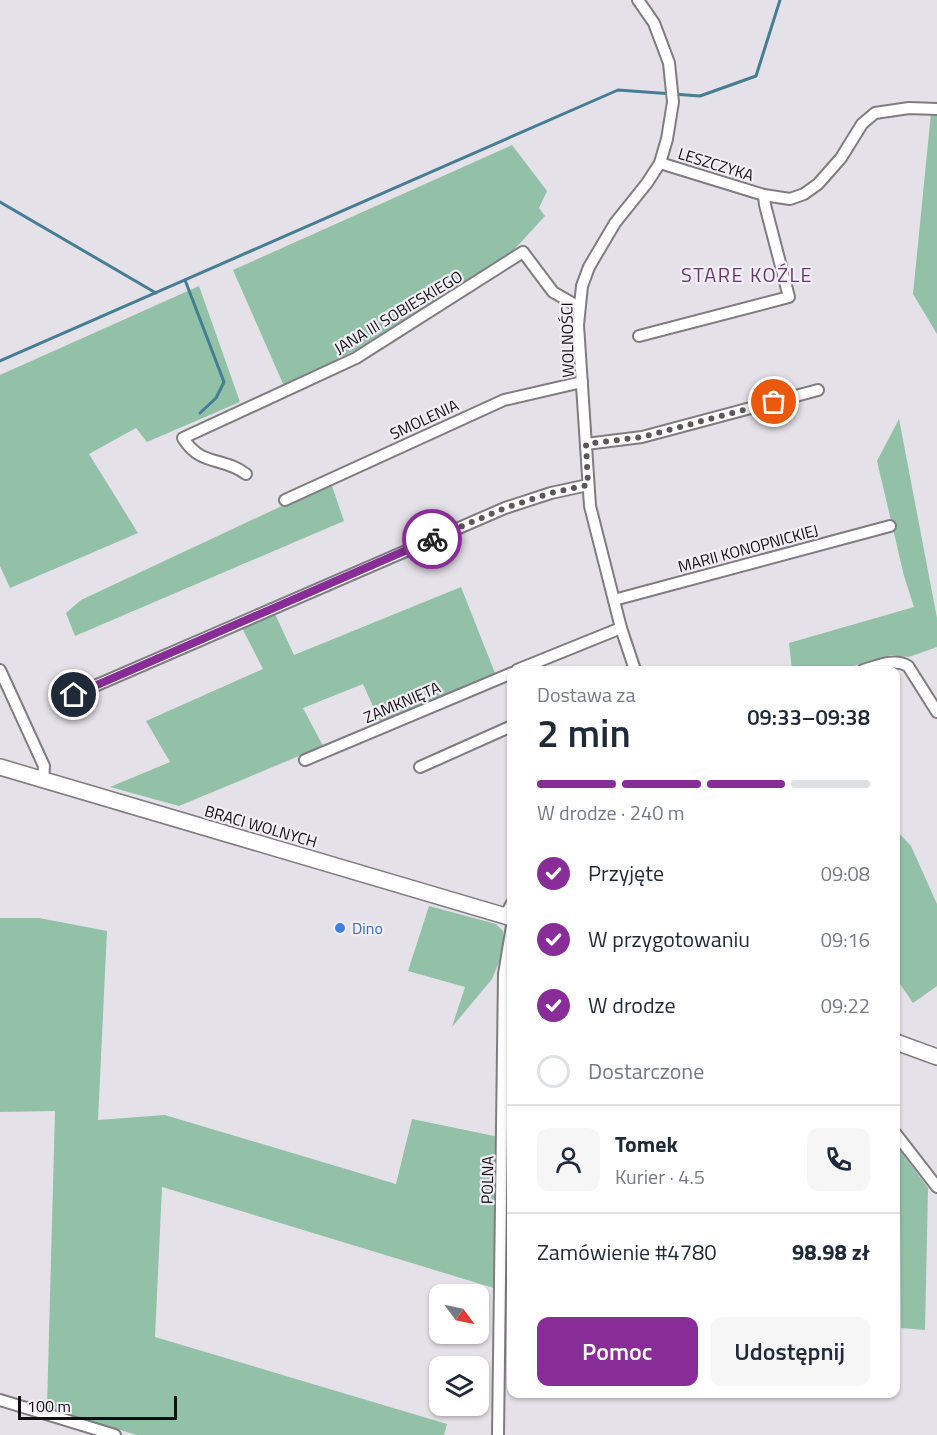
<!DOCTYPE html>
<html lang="pl">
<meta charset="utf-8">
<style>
:root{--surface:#fff;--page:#f6f6f7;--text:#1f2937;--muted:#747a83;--line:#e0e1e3;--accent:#882d98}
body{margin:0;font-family:"Titillium Web",sans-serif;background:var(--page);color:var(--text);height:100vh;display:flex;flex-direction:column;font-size:22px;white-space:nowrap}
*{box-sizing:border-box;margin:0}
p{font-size:20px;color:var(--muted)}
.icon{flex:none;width:33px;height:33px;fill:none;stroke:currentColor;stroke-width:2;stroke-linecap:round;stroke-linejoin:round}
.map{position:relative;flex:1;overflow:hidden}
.drawer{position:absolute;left:507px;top:666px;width:393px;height:732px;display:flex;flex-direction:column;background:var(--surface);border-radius:12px;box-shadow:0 2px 4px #0004}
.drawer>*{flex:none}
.needle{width:39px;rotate:123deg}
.controls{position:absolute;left:429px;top:1284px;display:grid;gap:12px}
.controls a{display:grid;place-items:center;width:60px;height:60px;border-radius:12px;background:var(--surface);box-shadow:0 2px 4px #0004;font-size:30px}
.scale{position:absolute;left:18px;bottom:15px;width:159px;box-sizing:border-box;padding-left:6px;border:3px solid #100f11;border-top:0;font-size:16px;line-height:21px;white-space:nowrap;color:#100f11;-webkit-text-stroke:4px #f2eef5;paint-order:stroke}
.pin{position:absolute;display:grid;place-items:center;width:51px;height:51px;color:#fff;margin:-26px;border:3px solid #fff;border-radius:50%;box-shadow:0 2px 6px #0007}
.courier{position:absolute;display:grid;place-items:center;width:60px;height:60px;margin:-30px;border:4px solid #882d98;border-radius:50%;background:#fff;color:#222;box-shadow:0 2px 8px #0007}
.headline em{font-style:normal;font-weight:600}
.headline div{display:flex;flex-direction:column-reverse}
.headline{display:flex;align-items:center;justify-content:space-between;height:102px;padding:0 30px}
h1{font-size:39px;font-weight:600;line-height:45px}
.bar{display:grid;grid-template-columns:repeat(4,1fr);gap:9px 6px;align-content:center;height:72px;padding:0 30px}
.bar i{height:8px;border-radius:4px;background:var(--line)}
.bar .on{background:var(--accent)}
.bar p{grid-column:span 4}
.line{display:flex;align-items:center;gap:15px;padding:0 30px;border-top:2px solid var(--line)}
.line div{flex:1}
.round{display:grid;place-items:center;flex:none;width:63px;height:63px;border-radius:12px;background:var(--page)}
ol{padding:0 30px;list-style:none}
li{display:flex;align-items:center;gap:18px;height:66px}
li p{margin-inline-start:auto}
li .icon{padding:6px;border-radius:50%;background:var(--accent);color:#fff;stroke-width:4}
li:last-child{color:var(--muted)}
li i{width:33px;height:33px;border:3px solid var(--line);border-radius:50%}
.action{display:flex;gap:12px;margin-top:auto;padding:12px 30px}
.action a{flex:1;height:69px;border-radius:12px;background:var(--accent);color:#fff;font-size:24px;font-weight:600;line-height:69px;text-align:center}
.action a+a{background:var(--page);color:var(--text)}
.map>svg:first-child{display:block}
.green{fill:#92c1a7}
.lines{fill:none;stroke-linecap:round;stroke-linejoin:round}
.stream{stroke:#457e93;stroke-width:3}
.minor-casing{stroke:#7f7c82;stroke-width:14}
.secondary-casing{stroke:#7f7c82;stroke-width:18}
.minor{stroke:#fff;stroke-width:10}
.secondary{stroke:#fff;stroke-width:15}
.done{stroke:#5b585c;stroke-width:6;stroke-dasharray:0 10.8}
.route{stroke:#882d98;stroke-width:8}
.shop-dot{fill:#3f7fe0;stroke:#f2eef5;stroke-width:2}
.labels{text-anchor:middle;stroke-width:4.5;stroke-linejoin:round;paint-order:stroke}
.street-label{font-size:16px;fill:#100f11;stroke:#f2eef5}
.shop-label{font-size:16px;fill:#366cbe;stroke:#f2eef5;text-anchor:start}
.quarter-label{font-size:20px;letter-spacing:1.5px;fill:#66396e;stroke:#f2eef5}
</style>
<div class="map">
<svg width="937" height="1435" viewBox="0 0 937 1435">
<rect width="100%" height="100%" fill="#e5e1e8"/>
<g class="green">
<path d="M931,113H937V334L913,294Z"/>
<path d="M512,145L547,191L539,208L545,216L512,252L352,352L284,386L233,270Z"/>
<path d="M199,286L240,402L147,442L136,428L89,454L138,533L10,588L0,566V375Z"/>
<path d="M899,419L937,618V647L909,657L891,655L840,670H792L789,643L914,607L904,576L877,461Z"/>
<path d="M331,483L344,521L75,636L66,613L81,600Z"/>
<path d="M461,587L495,673L380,722L363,684L303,708L323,746L179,806L110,787L170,762L146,721L263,669L242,628L275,614L294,655Z"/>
<path d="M896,830L911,846L937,904V986L913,1003L896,978Z"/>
<path d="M429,906L496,924L503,931L504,950L492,979L452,1027L465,987L408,971Z"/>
<path d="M0,918H39L107,931L98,1120L165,1115L396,1184L412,1119L499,1137L497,1289L162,1187L155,1337L447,1424L444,1435H137L47,1408L55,1111L0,1112Z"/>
<path d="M896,1145L928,1188L925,1330L901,1328L900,1215L896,1214Z"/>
</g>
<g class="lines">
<g class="stream">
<path d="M0,202L156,293"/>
<path d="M185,280L224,382L216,398L200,413"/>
<path d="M0,361L618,90L700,96L756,76L780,0"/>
</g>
<defs>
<g id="minor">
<path d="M660,163L764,195L790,199L804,194L818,184L841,158L862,124L875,113L909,108L937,109"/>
<path d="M639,336L789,297L765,205L764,195"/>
<path d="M586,444L642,437L818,390"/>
<path d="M246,474C222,456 201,467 183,438L356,358L523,252L553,292L579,307"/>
<path d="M285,500L504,400L582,382"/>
<path d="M614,600L890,526"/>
<path d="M0,670L44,766L43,780"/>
<path d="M517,670L621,628"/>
<path d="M635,670L621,628L590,506L578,325L582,286L589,267L615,223L647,183L660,163L667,139L673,102L669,63L654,23L638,0"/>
<path d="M863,670C878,666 894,658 908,666L937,712"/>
<path d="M74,695L505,508L551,493L588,485"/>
<path d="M305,760L512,673"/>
<path d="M420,767L512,726"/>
<path d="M505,916L512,903"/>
<path d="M896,1134L937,1187"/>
<path d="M0,1400L115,1435"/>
<path d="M498,1435L504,974L512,926"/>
</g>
<g id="secondary">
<path d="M0,767L512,918"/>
<path d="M896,1042L937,1057"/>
</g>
</defs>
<use href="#minor" class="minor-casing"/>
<use href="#secondary" class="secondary-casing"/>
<use href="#minor" class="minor"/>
<use href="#secondary" class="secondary"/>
</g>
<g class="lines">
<path class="done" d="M432,539L505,508L551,493L588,485L586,444L642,437L774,402"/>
<path class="route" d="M74,695L432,539"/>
</g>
<circle class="shop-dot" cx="340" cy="928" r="6"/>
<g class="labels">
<g class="street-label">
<text transform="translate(716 164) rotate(17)" y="6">LESZCZYKA</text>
<text transform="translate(398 312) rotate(-31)" y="6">JANA III SOBIESKIEGO</text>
<text transform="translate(567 340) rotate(-91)" y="6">WOLNOŚCI</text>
<text transform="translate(424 419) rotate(-25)" y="6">SMOLENIA</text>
<text transform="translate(748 548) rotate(-15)" y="6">MARII KONOPNICKIEJ</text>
<text transform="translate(402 702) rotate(-23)" y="6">ZAMKNIĘTA</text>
<text transform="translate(261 826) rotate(16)" y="6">BRACI WOLNYCH</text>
<text transform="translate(487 1180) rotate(-89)" y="6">POLNA</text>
</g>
<g class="shop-label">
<text x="352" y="934">Dino</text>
</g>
<g class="quarter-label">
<text x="747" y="282">STARE KOŹLE</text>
</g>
</g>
</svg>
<div class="controls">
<a><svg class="needle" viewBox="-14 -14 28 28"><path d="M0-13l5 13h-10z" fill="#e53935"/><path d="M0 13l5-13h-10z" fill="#747a83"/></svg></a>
<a><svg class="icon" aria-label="layers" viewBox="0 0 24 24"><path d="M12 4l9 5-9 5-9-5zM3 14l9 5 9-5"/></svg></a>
</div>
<div class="scale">100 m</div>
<div class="pin" style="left:774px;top:402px;background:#ea580c"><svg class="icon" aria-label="bag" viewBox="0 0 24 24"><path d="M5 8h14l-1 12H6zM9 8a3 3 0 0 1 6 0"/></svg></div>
<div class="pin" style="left:74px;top:695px;background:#1f2937"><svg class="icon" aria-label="home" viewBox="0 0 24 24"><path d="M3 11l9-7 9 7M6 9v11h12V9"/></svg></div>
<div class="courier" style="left:432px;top:539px"><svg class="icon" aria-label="bike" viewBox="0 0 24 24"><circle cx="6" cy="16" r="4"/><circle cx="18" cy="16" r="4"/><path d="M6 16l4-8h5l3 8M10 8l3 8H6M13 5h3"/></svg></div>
<section class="drawer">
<div class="headline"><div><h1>2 min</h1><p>Dostawa za</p></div><em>09:33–09:38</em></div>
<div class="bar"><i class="on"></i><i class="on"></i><i class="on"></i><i></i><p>W drodze · 240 m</p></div>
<ol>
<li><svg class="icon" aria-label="check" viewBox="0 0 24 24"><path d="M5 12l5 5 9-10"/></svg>Przyjęte<p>09:08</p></li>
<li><svg class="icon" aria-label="check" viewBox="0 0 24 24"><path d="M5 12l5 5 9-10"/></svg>W przygotowaniu<p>09:16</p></li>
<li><svg class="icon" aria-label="check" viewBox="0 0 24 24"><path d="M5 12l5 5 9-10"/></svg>W drodze<p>09:22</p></li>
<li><i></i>Dostarczone</li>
</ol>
<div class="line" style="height:108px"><a class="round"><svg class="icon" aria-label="person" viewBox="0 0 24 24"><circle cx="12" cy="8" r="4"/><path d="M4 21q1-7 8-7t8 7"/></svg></a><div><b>Tomek</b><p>Kurier · 4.5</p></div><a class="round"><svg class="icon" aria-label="phone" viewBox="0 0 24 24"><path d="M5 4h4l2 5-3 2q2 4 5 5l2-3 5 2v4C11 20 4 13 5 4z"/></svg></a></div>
<div class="line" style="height:78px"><div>Zamówienie #4780</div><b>98.98 zł</b></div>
<div class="action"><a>Pomoc</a><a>Udostępnij</a></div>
</section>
</div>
